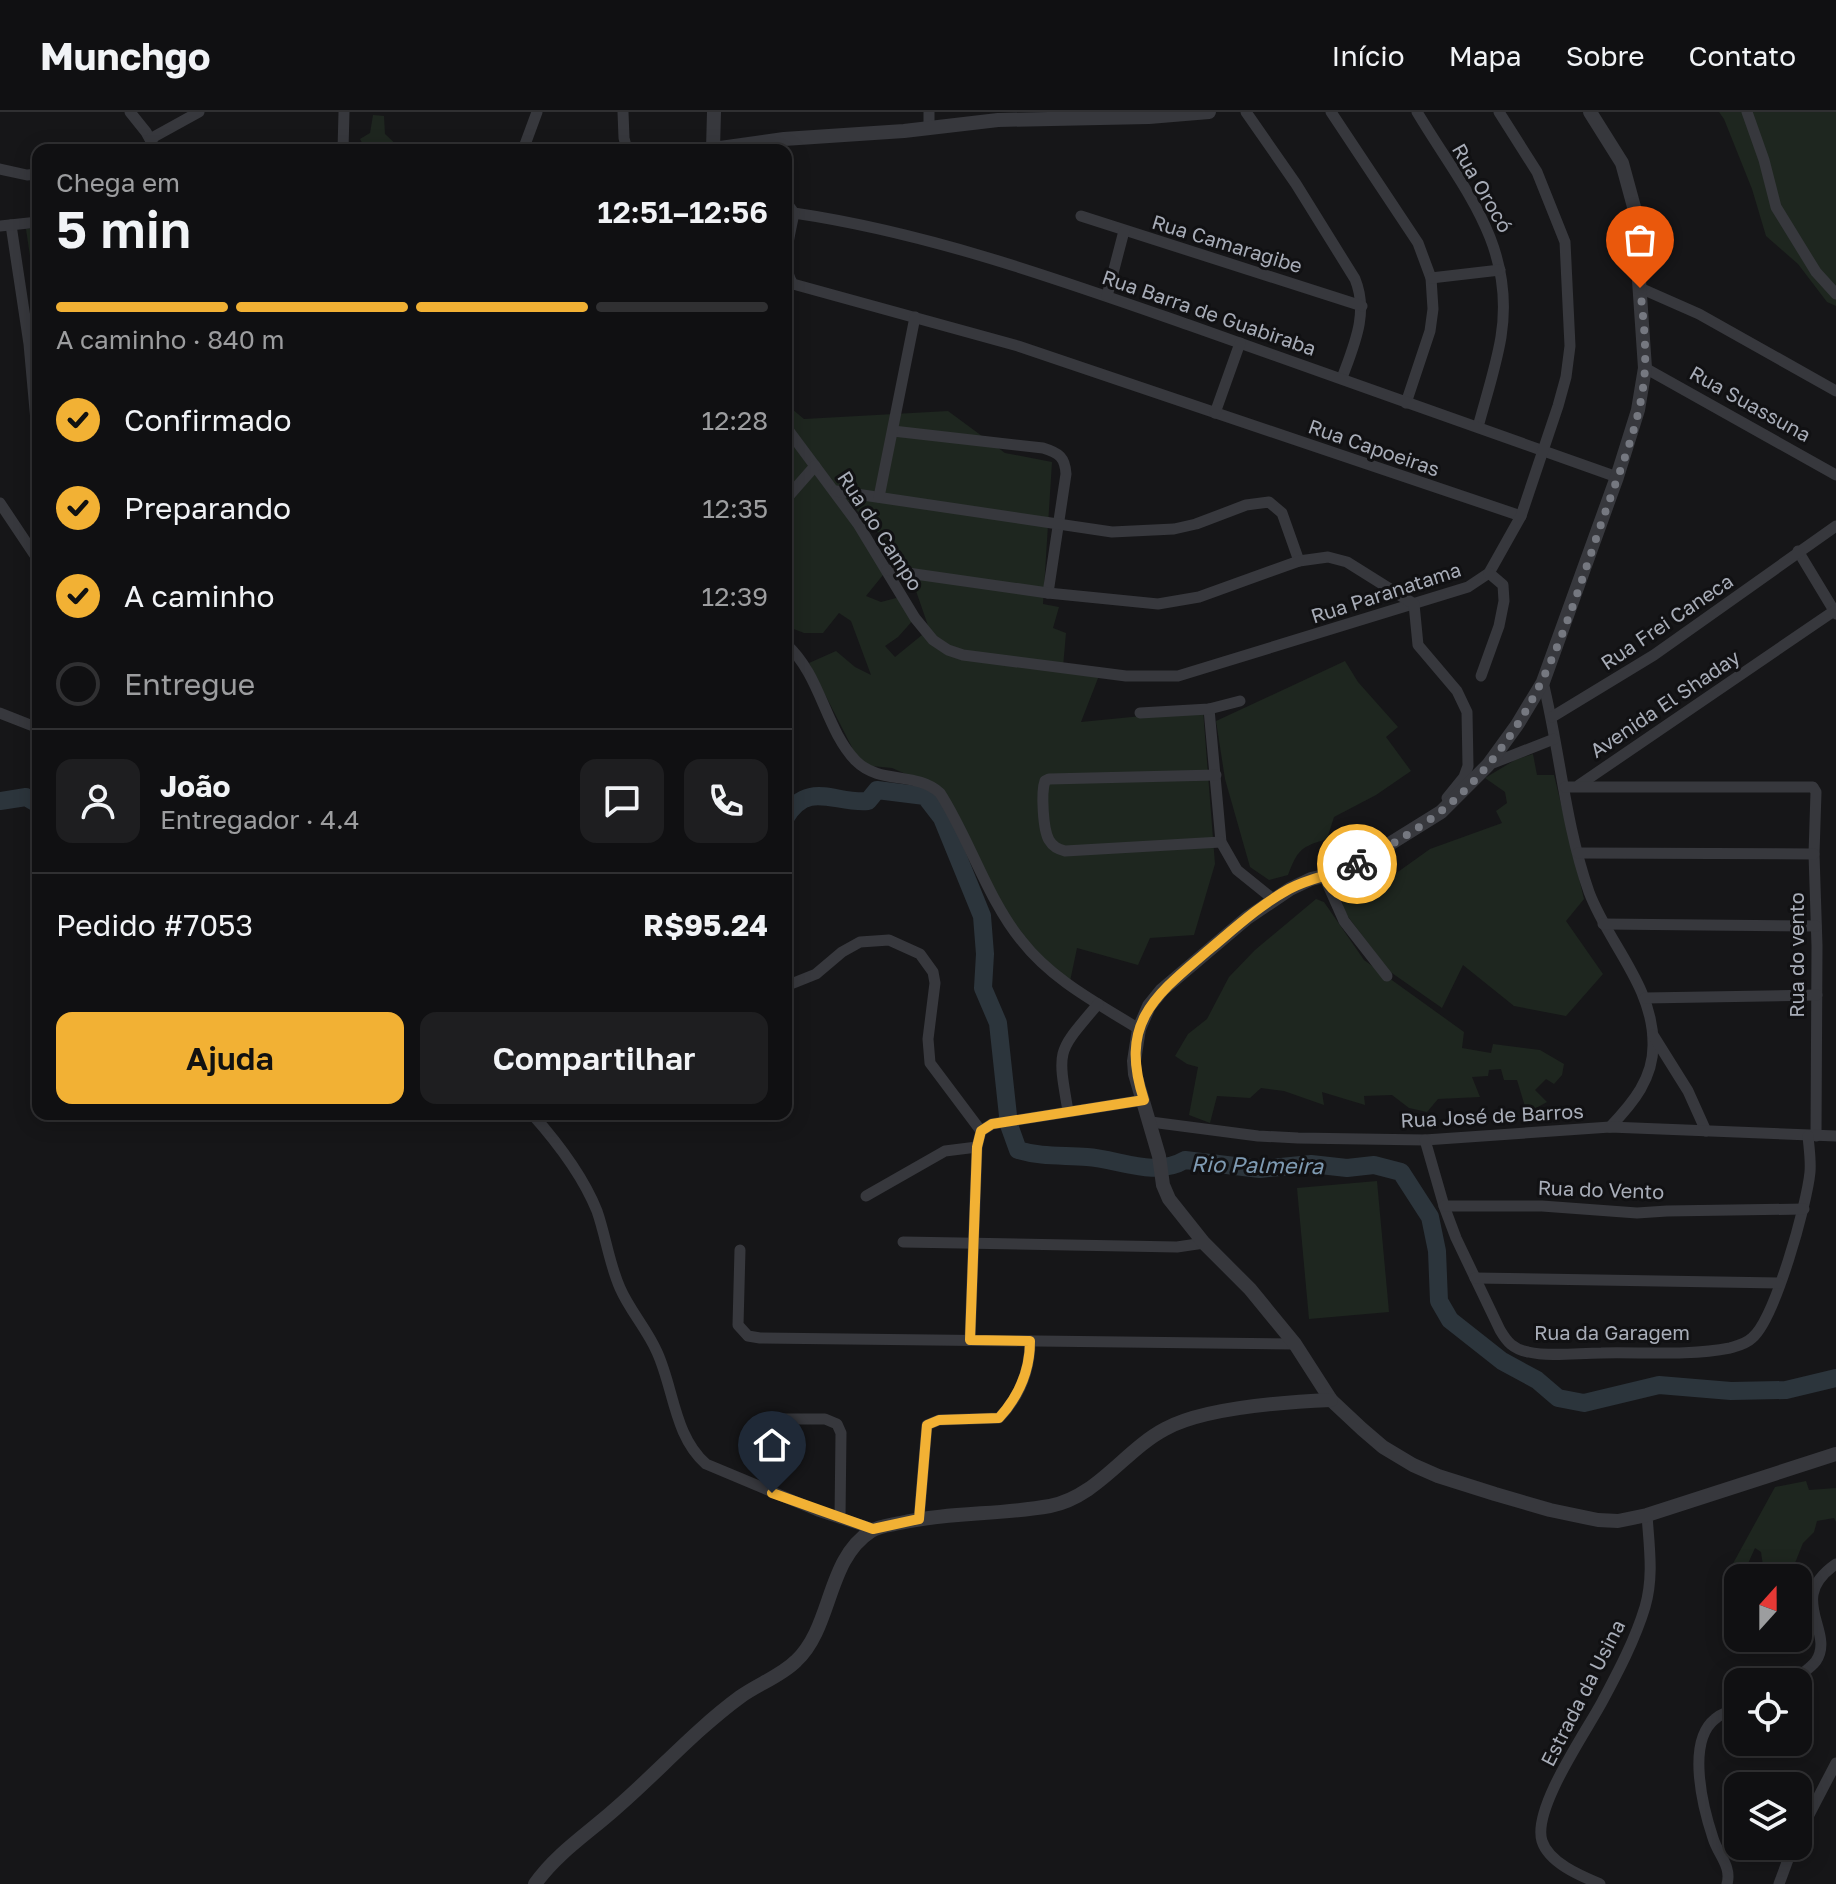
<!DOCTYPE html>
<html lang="pt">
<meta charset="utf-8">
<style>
:root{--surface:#101012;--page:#1e1e20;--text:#f1f3f6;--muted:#9c9d9f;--line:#303032;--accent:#f2b134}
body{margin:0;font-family:"Golos Text",sans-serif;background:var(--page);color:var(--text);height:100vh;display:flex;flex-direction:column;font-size:30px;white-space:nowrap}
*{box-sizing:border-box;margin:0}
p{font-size:26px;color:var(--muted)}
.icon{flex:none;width:44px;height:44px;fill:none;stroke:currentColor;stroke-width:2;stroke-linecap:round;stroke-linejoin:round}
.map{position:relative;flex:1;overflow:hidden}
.panel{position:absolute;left:32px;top:32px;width:760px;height:976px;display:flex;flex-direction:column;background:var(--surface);border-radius:16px;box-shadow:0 4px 20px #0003,0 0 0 2px var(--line)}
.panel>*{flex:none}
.needle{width:52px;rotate:21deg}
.tools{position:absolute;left:1724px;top:1452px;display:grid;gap:16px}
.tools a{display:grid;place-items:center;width:88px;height:88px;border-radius:16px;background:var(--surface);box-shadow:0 4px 20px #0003,0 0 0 2px var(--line);font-size:40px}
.pin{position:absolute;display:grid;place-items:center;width:68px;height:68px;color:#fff;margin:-82px -34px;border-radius:50% 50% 50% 0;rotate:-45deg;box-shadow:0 0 8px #0007}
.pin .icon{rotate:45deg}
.courier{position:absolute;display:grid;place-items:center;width:80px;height:80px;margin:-40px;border:6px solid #f2b134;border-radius:50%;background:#fff;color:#222;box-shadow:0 2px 10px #0007}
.head em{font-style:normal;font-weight:600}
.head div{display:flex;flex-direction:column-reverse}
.head{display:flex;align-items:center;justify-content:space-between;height:136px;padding:0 24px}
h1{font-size:52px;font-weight:600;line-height:60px}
.bar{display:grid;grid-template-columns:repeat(4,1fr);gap:12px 8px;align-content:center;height:96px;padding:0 24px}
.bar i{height:10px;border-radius:6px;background:var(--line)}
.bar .on{background:var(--accent)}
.bar p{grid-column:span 4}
.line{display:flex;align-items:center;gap:20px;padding:0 24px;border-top:2px solid var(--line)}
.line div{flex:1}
.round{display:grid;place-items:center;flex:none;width:84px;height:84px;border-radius:16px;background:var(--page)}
ol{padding:0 24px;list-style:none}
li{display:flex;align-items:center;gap:24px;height:88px}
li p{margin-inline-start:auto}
li .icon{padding:8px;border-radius:50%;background:var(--accent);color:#111;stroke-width:4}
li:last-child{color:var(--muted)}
li i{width:44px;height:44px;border:4px solid var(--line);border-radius:50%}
.cta{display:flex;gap:16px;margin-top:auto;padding:16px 24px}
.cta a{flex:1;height:92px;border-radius:16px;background:var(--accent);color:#111;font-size:32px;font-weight:600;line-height:92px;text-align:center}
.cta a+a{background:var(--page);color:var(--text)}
header{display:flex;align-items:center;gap:48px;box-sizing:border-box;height:112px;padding:0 40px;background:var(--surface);border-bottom:2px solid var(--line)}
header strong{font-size:38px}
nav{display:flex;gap:44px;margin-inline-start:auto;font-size:28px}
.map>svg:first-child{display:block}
.green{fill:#1e261f;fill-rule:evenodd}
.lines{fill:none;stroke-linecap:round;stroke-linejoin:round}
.river{stroke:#2c353c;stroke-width:18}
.minor{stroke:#37383d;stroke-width:11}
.tertiary{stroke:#37383d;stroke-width:14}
.done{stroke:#757880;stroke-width:8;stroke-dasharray:0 14.4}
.route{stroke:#f2b134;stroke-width:10}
.labels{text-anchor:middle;stroke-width:6;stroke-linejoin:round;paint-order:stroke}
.street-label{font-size:20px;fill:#a8adb8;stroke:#111113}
.water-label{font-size:22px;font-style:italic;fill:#7f9bb3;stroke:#111113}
</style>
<header>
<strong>Munchgo</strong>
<nav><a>Início</a><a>Mapa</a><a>Sobre</a><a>Contato</a></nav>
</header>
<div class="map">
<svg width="1836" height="1772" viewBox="0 0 1836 1772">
<rect width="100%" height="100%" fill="#161618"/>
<g class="green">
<path d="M1719,0H1836V194L1827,190L1798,152L1766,124L1752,77L1724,7Z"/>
<path d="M373,3L384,4L385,22L402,38H366L360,27L370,21Z"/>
<path d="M38,116V170L34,171L26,117Z"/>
<path d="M786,292L804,307L948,299L1005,341L1052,350L1043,492L1059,495L1053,516L1066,521L1063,555L1100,561L1081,610L1203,598L1215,752L1194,823L1150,826L1138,853L1077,836L1069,874L1023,831L931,673L892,656L861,653L809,551L836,539L855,555L871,563L851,509L839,501L823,521H804L786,514ZM825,365L906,450L933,528L922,523L895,545L885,534L898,525L915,506L900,485L881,490L866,484L887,458Z"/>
<path d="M1345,549L1358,570L1398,615L1386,625L1411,659L1376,683L1334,705L1327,727C1301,735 1298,737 1288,763L1269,768L1250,755L1225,667L1216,609Z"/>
<path d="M1533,642L1537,663H1554L1584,787L1566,809L1603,862L1566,904L1514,894L1463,853L1442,896L1389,859L1343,798L1341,772L1395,762L1430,737L1502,711L1496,699L1507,691L1505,680L1485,666L1515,648Z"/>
<path d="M1316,787L1324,790L1364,848L1464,920L1462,936L1491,941L1493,932L1540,938L1564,952L1562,963L1554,972L1546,967L1535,978L1547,990L1527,1001L1517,968H1504L1501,957L1489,958L1488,964L1472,965L1480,985L1438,987L1427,1000L1409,996L1392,983L1364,984L1365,993L1322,980L1324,993L1284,979L1261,976L1250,986L1217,984L1210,1011L1189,1003L1198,955L1187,952L1175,944L1188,922L1207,907L1229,865L1255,838Z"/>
<path d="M1377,1069L1389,1200L1309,1207L1297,1076Z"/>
<path d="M1806,1369L1809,1378L1836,1376V1410L1834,1406L1817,1409L1814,1420L1803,1431L1789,1466H1760L1752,1462L1763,1454L1761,1440L1755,1436L1746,1456L1730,1457L1775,1375Z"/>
</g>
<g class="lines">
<g class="river">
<path d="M0,689L26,685L38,692"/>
<path d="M786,705C808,668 835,692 868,689L877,678L925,684L942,706L982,804L985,842L983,876L998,911L1009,1013L1018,1038C1041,1045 1063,1043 1087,1045C1119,1047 1154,1066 1185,1048L1260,1057L1311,1052L1347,1056L1374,1053L1401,1060L1430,1105L1437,1139L1439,1189L1450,1208L1502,1249L1537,1268L1558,1286L1584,1291L1659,1273L1731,1279L1786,1278L1836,1266"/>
</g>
<g class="minor">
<path d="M130,0L146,20L156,38"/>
<path d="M623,0L624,26L627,38"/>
<path d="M929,0V15"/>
<path d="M1246,0L1296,72L1355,167C1369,201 1354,233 1342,266"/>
<path d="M1331,0L1418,131L1431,166L1433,197L1430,219L1406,291"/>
<path d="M1417,0C1461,74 1516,132 1501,225C1496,255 1486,285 1478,315"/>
<path d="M1747,0L1764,48L1776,95L1816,160L1836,182"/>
<path d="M150,27L199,0"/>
<path d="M343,38L344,0"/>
<path d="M523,38L537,0"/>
<path d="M0,57L27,63L38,62"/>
<path d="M786,90L794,101C930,121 1060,168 1189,213C1332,263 1474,315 1617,365"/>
<path d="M794,101C790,123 780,153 793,172L1018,234L1521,404"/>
<path d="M1081,104L1362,194"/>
<path d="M11,113L29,232L38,331"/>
<path d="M0,114L38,110"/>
<path d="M1431,166L1500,158"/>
<path d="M1640,176L1699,202L1836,279"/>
<path d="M1107,184L1124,119"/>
<path d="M1645,256L1836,363"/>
<path d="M1215,301L1240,231"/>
<path d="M786,315L858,412L915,506L933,528L948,538L963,543L1126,564H1178L1468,475L1489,461L1521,404L1558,294L1566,265L1570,234L1565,130L1537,60L1499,0"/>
<path d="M893,319L1043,336C1059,341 1065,345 1066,362L1048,481"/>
<path d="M836,379L1112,420L1174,417L1196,412L1246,393L1269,390L1282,401L1299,449"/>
<path d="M879,385L915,205"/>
<path d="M786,387L815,354"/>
<path d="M0,391L38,448"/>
<path d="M1798,439L1836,502"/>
<path d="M887,458L1048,481L1158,492L1199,485L1299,449L1328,445L1347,450L1414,492L1418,533L1457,579L1467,600L1468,654L1464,665L1447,686"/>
<path d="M786,532C821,563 825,617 856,649C880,673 916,659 940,681C969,726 988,788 1021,828C1052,868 1097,891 1139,917"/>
<path d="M1481,564L1499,514L1504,489L1503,473L1489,461"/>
<path d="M1543,570C1560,639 1565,712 1589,780C1608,831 1653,874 1653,931C1654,966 1633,991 1610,1015"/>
<path d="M1209,597L1221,730L1237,758L1273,787"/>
<path d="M0,601L38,616"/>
<path d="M1140,601L1209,597L1240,589"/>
<path d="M1552,605L1654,543L1836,414"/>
<path d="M1488,653L1554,627"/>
<path d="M1216,663L1049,667L1045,669C1041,680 1043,718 1049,728C1053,735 1058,737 1065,739L1221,730"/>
<path d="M1579,673L1834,499"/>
<path d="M1565,675H1813L1816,680L1814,742L1817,834L1816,1024"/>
<path d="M1578,741L1814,742"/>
<path d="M1324,764L1344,809L1387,864"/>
<path d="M1603,812L1816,814"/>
<path d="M786,874L816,862L842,840L860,830L889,828L920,842L933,860L935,871L928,927L930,951L981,1019"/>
<path d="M1645,886L1817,883"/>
<path d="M1653,923L1688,979L1706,1019"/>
<path d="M1068,999C1057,935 1057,941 1098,892"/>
<path d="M532,1002C557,1030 583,1064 597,1099C606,1125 609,1151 620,1176C630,1199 647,1217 657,1240C674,1277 674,1324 706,1352L818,1399L873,1417"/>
<path d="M1151,1010L1258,1024L1298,1026L1425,1028L1610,1015L1836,1024"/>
<path d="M1425,1028L1444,1094L1456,1126L1500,1218C1507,1230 1513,1237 1528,1240C1550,1245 1578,1241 1601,1241C1643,1240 1688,1244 1730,1236C1737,1234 1746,1232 1752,1226C1775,1207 1807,1092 1810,1060C1811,1048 1809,1036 1808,1024"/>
<path d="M866,1084L945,1039L977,1035"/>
<path d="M1444,1094H1542L1637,1101L1667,1099L1804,1097"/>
<path d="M903,1130L1177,1135L1204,1131"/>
<path d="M740,1138L738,1213L748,1224L760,1226L1295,1232"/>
<path d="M1475,1166L1779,1171"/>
<path d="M970,1228L977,1035L981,1019L992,1012L1144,988"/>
<path d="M772,1307H825L837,1312L841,1321L840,1406"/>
<path d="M919,1407L927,1313L939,1308L999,1306C1020,1284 1030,1258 1030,1229"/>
<path d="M1792,1570C1799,1563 1810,1557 1816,1549C1836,1519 1785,1487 1836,1452"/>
<path d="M1798,1724L1836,1651"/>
<path d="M1600,1772C1581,1764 1549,1751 1542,1729C1532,1697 1586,1620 1602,1590C1618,1560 1635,1528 1645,1495C1654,1464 1649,1434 1647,1403"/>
<path d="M1727,1772C1732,1754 1718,1743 1713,1726C1703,1696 1686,1630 1715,1607C1721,1601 1730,1600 1738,1598"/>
<path d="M1779,1772L1793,1734"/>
</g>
<g class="tertiary">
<path d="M714,0L713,37L784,27L904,19L998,8L1149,5L1209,0"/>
<path d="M1590,0L1622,51L1634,95L1645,256L1638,298L1617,365L1543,570L1517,613L1488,653L1441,700L1359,751L1341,760L1311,767L1290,777L1247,806L1162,878L1149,894L1139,917L1134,949L1135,962L1159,1044L1163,1073L1169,1087L1204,1131L1250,1177L1295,1232L1331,1288L1362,1317L1383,1335L1413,1353L1438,1364L1495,1382L1550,1398L1598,1408L1618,1409L1647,1403L1836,1342"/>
<path d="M535,1772C556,1742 587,1722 614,1698C657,1661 695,1618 740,1585C758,1572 781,1564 796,1549C833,1514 826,1448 871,1419C879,1414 891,1413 900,1411C949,1400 1000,1403 1050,1394C1097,1385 1125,1338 1165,1317C1205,1295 1285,1290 1331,1288"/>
</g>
</g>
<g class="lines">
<path class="done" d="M1357,752C1398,729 1439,706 1471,672C1546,594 1570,500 1605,401C1621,355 1643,304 1645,255C1646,229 1643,202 1640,176"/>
<path class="route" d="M772,1381L873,1417L919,1407L927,1313L939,1308L999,1306C1019,1284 1030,1259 1030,1229L970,1228L977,1035L981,1019L992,1012L1144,988C1118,909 1156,883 1211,836C1236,815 1260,793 1289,777C1311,765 1335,763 1357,752"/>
</g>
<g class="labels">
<g class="street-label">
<text transform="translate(1482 76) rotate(60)" y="7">Rua Orocó</text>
<text transform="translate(1227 132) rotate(17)" y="7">Rua Camaragibe</text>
<text transform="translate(1209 201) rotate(19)" y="7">Rua Barra de Guabiraba</text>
<text transform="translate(1750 292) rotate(29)" y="7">Rua Suassuna</text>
<text transform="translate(1374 336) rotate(19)" y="7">Rua Capoeiras</text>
<text transform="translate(880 419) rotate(57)" y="7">Rua do Campo</text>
<text transform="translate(1386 481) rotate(-18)" y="7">Rua Paranatama</text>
<text transform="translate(1667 510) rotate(-34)" y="7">Rua Frei Caneca</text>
<text transform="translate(1665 592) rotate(-34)" y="7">Avenida El Shaday</text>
<text transform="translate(1797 843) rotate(-90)" y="7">Rua do vento</text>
<text transform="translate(1492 1004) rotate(-3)" y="7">Rua José de Barros</text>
<text transform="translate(1601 1078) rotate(2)" y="7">Rua do Vento</text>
<text x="1612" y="1228">Rua da Garagem</text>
<text transform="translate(1583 1581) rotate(-63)" y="7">Estrada da Usina</text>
</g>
<g class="water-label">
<text transform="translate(1257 1053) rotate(1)" y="8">Rio Palmeira</text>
</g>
</g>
</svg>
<div class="tools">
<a><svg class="needle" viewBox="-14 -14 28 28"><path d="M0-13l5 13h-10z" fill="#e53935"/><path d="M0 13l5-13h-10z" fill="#9c9d9f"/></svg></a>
<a><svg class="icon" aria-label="locate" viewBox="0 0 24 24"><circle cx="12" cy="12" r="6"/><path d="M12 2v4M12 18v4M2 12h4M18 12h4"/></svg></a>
<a><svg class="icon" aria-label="layers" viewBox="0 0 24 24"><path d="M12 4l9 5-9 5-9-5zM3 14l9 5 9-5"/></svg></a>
</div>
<div class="pin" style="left:1640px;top:176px;background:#ea580c"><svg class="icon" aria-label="bag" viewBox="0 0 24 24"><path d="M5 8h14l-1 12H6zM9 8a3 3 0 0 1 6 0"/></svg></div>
<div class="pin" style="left:772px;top:1381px;background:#1f2937"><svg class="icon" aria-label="home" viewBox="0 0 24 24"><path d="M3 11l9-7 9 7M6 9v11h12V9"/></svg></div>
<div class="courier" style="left:1357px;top:752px"><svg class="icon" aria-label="bike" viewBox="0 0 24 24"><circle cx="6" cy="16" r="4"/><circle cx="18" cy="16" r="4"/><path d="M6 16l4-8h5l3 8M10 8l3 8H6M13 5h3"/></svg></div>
<section class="panel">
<div class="head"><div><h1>5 min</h1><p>Chega em</p></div><em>12:51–12:56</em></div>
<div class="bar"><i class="on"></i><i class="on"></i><i class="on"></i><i></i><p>A caminho · 840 m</p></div>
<ol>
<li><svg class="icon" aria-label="check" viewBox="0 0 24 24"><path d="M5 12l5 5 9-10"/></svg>Confirmado<p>12:28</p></li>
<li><svg class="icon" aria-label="check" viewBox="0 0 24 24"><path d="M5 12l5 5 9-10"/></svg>Preparando<p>12:35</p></li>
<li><svg class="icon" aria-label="check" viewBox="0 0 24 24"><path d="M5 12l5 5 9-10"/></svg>A caminho<p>12:39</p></li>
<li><i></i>Entregue</li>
</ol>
<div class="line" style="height:144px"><a class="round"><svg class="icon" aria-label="person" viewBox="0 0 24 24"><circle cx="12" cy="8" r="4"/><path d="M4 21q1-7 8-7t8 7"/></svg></a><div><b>João</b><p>Entregador · 4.4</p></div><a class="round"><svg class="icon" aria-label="chat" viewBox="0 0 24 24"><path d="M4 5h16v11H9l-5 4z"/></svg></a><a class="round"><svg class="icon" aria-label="phone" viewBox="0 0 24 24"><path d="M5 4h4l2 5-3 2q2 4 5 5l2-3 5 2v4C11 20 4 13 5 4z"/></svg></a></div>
<div class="line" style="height:104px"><div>Pedido #7053</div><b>R$95.24</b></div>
<div class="cta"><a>Ajuda</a><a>Compartilhar</a></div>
</section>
</div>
